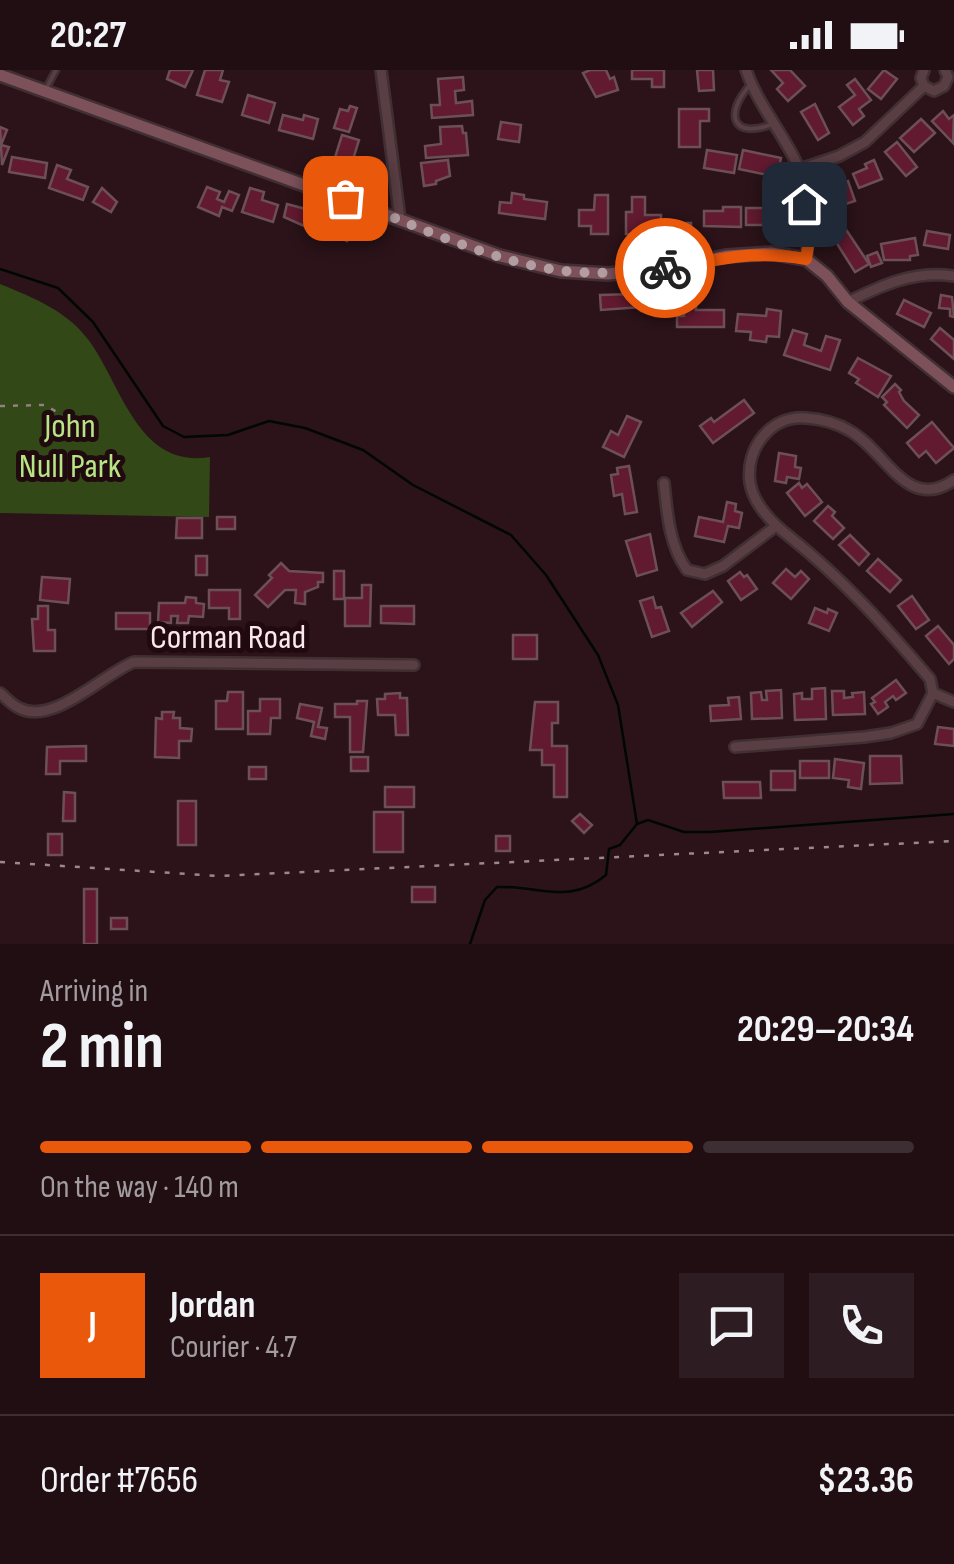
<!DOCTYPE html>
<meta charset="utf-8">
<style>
:root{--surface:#200e13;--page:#2d1c21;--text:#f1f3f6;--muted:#a29ca0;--line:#3d2e33;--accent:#ea580c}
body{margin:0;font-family:"Sofia Sans Condensed",sans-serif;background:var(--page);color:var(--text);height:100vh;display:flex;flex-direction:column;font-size:38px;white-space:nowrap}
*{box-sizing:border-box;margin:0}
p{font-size:32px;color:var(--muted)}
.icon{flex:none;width:55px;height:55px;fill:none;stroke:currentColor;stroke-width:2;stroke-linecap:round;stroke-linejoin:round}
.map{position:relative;height:874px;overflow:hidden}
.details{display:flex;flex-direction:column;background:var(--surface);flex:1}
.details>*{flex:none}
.pin{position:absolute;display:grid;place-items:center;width:85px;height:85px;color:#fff;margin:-42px;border-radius:20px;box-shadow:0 5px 15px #0006}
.courier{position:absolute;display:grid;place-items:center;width:100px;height:100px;margin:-50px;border:8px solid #ea580c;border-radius:50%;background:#fff;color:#222;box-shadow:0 2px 12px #0007}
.headline em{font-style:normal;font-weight:700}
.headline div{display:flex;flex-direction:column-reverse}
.headline{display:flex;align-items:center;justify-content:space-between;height:170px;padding:0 40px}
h1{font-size:65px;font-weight:700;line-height:75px}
.bar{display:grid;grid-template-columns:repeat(4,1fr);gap:15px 10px;align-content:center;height:120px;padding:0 40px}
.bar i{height:12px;border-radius:8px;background:var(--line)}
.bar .current{background:var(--accent)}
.bar p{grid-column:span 4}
.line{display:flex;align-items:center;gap:25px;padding:0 40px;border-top:2px solid var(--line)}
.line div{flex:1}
.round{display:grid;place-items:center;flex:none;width:105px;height:105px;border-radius:0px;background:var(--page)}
.status{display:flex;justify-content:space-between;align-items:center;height:70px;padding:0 50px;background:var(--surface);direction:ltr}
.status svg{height:28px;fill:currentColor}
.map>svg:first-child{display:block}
.green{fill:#324817}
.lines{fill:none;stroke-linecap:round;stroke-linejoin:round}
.stream{stroke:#010800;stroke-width:2.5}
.building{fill:#621a30;stroke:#6c5055;stroke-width:2.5}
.lane-casing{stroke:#402f33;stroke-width:9}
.street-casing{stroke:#402f33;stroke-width:14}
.secondary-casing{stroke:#402f33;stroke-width:16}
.path{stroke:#947f83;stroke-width:2.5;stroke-dasharray:5 8;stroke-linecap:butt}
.lane{stroke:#593e43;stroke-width:4}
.street{stroke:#593e43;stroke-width:9}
.secondary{stroke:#7c515a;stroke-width:11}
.rail{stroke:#9c878c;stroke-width:2.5;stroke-dasharray:5 10;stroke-linecap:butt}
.done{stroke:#b29da2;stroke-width:10;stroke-dasharray:0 18}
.route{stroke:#ea580c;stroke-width:12}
.labels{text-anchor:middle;stroke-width:10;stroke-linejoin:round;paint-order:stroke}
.park-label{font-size:35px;fill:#b7e584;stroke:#200a10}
.street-label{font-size:35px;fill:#fae8eb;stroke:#200a10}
</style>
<div class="status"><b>20:27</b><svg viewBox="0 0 49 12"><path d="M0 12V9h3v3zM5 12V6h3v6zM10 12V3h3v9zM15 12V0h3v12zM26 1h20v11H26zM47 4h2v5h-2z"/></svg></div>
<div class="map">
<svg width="954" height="874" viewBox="0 0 954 874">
<rect width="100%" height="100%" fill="#2b1319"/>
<path class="green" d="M0,214C34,228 68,241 90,272C122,317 139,399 210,387L209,447L0,443Z"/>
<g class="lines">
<g class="stream">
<path d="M0,199L58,218L93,252L163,356L184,367L228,365L269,351L305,358L363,380L413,415L511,465L546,505L598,585L618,635L637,754"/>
<path d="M470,874L485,830L497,817C539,815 569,836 606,805L609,779L620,775L637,754L648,750L684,762H710L954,744"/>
</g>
</g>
<g class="building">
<path d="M170,0H193L185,17L167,9Z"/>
<path d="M205,0H223L220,10L229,12L222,32L197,25Z"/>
<path d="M590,0H606L610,9L614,7L618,20L596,27L583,3Z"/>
<path d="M632,0H664V17H652V9H632Z"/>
<path d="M697,0H713L714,20L699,21Z"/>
<path d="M771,0H790L805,16L788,31L777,19L783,13Z"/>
<path d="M884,0L897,9L881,29L868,19Z"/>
<path d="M463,7L464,20L455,21L456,33L472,31L473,45L432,48L431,35H440L438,9Z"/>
<path d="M855,9L871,30L859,39L864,46L853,55L839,37L855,25L847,15Z"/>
<path d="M248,25L275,33L269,53L242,45Z"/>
<path d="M815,34L829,63L818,70L801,42Z"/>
<path d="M350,36L357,38L349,62L334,58L340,39L348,41Z"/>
<path d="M679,39H709V51H700V77H679Z"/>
<path d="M943,41L949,49L954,45L953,73L932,51Z"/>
<path d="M283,45L303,50L304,45L318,49L313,69L279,60Z"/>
<path d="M921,49L935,63L914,82L900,68Z"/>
<path d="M501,52L521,55L519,72L498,69Z"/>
<path d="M462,56L463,63H466L468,85L426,88L425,76L441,74L440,57Z"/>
<path d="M0,57L7,60L1,75L9,77L2,95Z"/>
<path d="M342,65L359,70L350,99L333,94Z"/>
<path d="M897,72L917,97L906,106L885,82Z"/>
<path d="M707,80L737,85L734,103L704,98Z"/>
<path d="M743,80L781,88L777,107L739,99Z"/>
<path d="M12,87L47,93L45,108L9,102Z"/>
<path d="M448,90L450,106L436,111V114L424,116L421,93Z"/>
<path d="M874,90L882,109L859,118L853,104L867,98L865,94Z"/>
<path d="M57,95L71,100L67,109L88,117L83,130L49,118Z"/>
<path d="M848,111L855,131L821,142L815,122Z"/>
<path d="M207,117L220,122L217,129L224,132L229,121L239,125L232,141L222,137L219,146L198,137Z"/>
<path d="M102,118L117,132L111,142L93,132Z"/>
<path d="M250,118L264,122L262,130L278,135L273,152L242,142Z"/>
<path d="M512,123L524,125V129L547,132L545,149L499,143L500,132L511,133Z"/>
<path d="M595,125H608V164H591V156H579V140H594Z"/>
<path d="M632,127H645V145H661V165L626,164V142H632Z"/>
<path d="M767,129H780L775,155H746V138H767Z"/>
<path d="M287,134L313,141L310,153L305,151L304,156L284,147Z"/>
<path d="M723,137H741V157L704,156V141H723Z"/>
<path d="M332,147L353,158L347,171L326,161Z"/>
<path d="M667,153H691V168L667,167Z"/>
<path d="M847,161L869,194L855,202L834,169Z"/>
<path d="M927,161L950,165L948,179L924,175Z"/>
<path d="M915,168L918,185L910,186V190H884L881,174Z"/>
<path d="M877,182L882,193L871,197L867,186Z"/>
<path d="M668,223L670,245L655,246V240L641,241V237L601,240L600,225Z"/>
<path d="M941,225L952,227L954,247L950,246V239L939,238Z"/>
<path d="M904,230L931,243L924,257L897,244Z"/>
<path d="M684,235H696V240H724V257H677V246H684Z"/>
<path d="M767,239L781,241L779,267L767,266L766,272L750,270L751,262L736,261L738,244L766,246Z"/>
<path d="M940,258L954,270V289L931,269Z"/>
<path d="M793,260L807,264L804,275L821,281L826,266L840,270L830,300L784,285Z"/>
<path d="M858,288L891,306L878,327L856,313L859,309L849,303Z"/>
<path d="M895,314L901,320L899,322L904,331L919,345L907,358L884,335L887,332L882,327Z"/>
<path d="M744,330L754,343L713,373L700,356L711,348L714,352Z"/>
<path d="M627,346L641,352L624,387L603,377L611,361L618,365Z"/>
<path d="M932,352L954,378L936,393L926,381L919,387L907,373Z"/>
<path d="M779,383L796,386L795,397L801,398L799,409L787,407L786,413L775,411Z"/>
<path d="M629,396L637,442L625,444L622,424L614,426L611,405L618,404L617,398Z"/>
<path d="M799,413L802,418L807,414L822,432L805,446L787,423Z"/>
<path d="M727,432L736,434L735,441L742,443L739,458L728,456L724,472L695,466L699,447L723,452Z"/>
<path d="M828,436L835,442L832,446L844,458L833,469L814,451Z"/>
<rect x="217" y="447" width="18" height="12"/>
<path d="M177,448H202V468H176Z"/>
<path d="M650,464L657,500L637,506L626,471Z"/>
<path d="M850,465L869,484L859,495L839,475Z"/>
<rect x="196" y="486" width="11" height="19"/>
<path d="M878,489L901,510L890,522L867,501Z"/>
<path d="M281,493L289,501L323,503V512H318V517L305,522V534L295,533L296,520H285L268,537L255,525L272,508L269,505Z"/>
<path d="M786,499L795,507L801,501L809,509L791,529L773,513Z"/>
<rect x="334" y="501" width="10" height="28"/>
<path d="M740,502L744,507L747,505L757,519L741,530L728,511Z"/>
<path d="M42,507L70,509L68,533L40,530Z"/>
<path d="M362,515H371L370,556H345V528H362Z"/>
<path d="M209,520H240V549H229V538H209Z"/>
<path d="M713,521L722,532L692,557L681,543Z"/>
<path d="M912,526L929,550L916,559L898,536Z"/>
<path d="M186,527L196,528V533L204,534L203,547L189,546L188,553H177L178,546H171V553L158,552L159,533H185Z"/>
<path d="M653,527L656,538L661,537L669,561L652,567L640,531Z"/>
<path d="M38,536H48V560H55V581H34L32,549H38Z"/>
<path d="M381,536H414V554L381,553Z"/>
<path d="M815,538L827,543L828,539L837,543L829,561L809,553Z"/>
<rect x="116" y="543" width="34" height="16"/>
<path d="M938,556L954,575V589L949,594L926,566Z"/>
<rect x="513" y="565" width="24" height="24"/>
<path d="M896,610L906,623L896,630L893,626L885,632L888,637L878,644L871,634L875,632L872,628Z"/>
<path d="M825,618L826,649L795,650L794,624L802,623V629H812V619Z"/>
<path d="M781,620L782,648L752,649L751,623L761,622L762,630H767L766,621Z"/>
<path d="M832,621H844V628L853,627L852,623L864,622L865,644L833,645Z"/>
<path d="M228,622H243V659H216V631H227Z"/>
<path d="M400,623V628H407L408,665H396L395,645H378L377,629H385V624Z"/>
<path d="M739,627L741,649L711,651L710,636L729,635L728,628Z"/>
<path d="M260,629H280V648H271L270,664H248V641H260Z"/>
<path d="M357,631H367L363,682H350V647H335V634H357Z"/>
<path d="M535,632H558V653H552V676H567V727H554V695H542V680H530Z"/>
<path d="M300,634L322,638L318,657L327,658L325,669L311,666L314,652L297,648Z"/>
<path d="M162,642H174L173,648H180V658L192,659L191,671H179V688L155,687L156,648L162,649Z"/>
<path d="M938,657L954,659V676L935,674Z"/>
<path d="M86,676V691H60V704H46L47,677Z"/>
<path d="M870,686H901L902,713L870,714Z"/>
<rect x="351" y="687" width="17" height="14"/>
<path d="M835,689L864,693L861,719L848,717L849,710L833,708Z"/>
<rect x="800" y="691" width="29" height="17"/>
<rect x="249" y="697" width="17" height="12"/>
<rect x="771" y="701" width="24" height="19"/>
<path d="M723,712H760L761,728H724Z"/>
<rect x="385" y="717" width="29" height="20"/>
<path d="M64,722L75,723V751H63Z"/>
<rect x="178" y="731" width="18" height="44"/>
<rect x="374" y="742" width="29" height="40"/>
<path d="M580,744L592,755L584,763L572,751Z"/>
<rect x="48" y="764" width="14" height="21"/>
<rect x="496" y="766" width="14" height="15"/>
<rect x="412" y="817" width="23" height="15"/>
<rect x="84" y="819" width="13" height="55"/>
<rect x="111" y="848" width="16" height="11"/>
</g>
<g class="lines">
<defs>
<g id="lane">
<path d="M751,14C724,43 731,70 773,54"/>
<path d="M47,17L56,0"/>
</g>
<g id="street">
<path d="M381,0L400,149"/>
<path d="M746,0C758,35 783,63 798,96C807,118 810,165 806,189"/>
<path d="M924,0L921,8L924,16"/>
<path d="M924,16L934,21L944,16L948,7L945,0"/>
<path d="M800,99L839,86L865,72L924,16"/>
<path d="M848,232C882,215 915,200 954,206"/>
<path d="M664,413C667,442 669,475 687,500L705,504L723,496L776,456"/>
<path d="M0,623C6,628 12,635 19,638C53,656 103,604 134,592L414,595"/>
<path d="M933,623L954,632"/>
<path d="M735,677L864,667L891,663L917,654L933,623L930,609C885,556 845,511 790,467C773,454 754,435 750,413C745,378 771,345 806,348C821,349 837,353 850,361C887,382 907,443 954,410"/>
</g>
<path id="secondary" d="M0,5L500,186L561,201L608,204L671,198L726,186L771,183L806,189L827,206L848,232L954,317"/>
</defs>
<use href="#lane" class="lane-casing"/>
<use href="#street" class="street-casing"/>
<use href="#secondary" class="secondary-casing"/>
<path class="path" d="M0,336L44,335L63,345"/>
<use href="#lane" class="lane"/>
<use href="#street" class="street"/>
<use href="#secondary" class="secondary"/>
<path class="rail" d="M0,792L219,806L954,771"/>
</g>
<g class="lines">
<path class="done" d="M345,128C413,154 492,193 565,201C599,205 631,202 665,198"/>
<path class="route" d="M665,198C719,191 750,179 806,189L809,170L804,134"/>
</g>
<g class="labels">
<g class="park-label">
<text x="70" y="367">John<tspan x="70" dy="40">Null Park</tspan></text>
</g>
<g class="street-label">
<text x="228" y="578">Corman Road</text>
</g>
</g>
</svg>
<div class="pin" style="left:345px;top:128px;background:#ea580c"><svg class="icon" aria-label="bag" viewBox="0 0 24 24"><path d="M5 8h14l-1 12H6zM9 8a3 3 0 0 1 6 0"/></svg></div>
<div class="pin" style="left:804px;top:134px;background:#1f2937"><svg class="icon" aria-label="home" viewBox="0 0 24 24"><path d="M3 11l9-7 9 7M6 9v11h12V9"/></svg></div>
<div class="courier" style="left:665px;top:198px"><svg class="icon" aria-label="bike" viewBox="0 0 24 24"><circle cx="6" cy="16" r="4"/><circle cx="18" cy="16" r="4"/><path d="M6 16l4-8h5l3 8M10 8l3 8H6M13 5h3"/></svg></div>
</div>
<section class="details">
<div class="headline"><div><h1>2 min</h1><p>Arriving in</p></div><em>20:29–20:34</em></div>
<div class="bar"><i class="current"></i><i class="current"></i><i class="current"></i><i></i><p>On the way · 140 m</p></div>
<div class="line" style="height:180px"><b class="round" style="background:var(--accent);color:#fff">J</b><div><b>Jordan</b><p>Courier · 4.7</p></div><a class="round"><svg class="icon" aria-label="chat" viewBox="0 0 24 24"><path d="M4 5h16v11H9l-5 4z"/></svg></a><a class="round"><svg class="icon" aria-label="phone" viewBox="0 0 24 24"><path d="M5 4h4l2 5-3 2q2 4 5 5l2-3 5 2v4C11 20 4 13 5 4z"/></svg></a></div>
<div class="line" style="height:130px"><div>Order #7656</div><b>$23.36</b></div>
</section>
